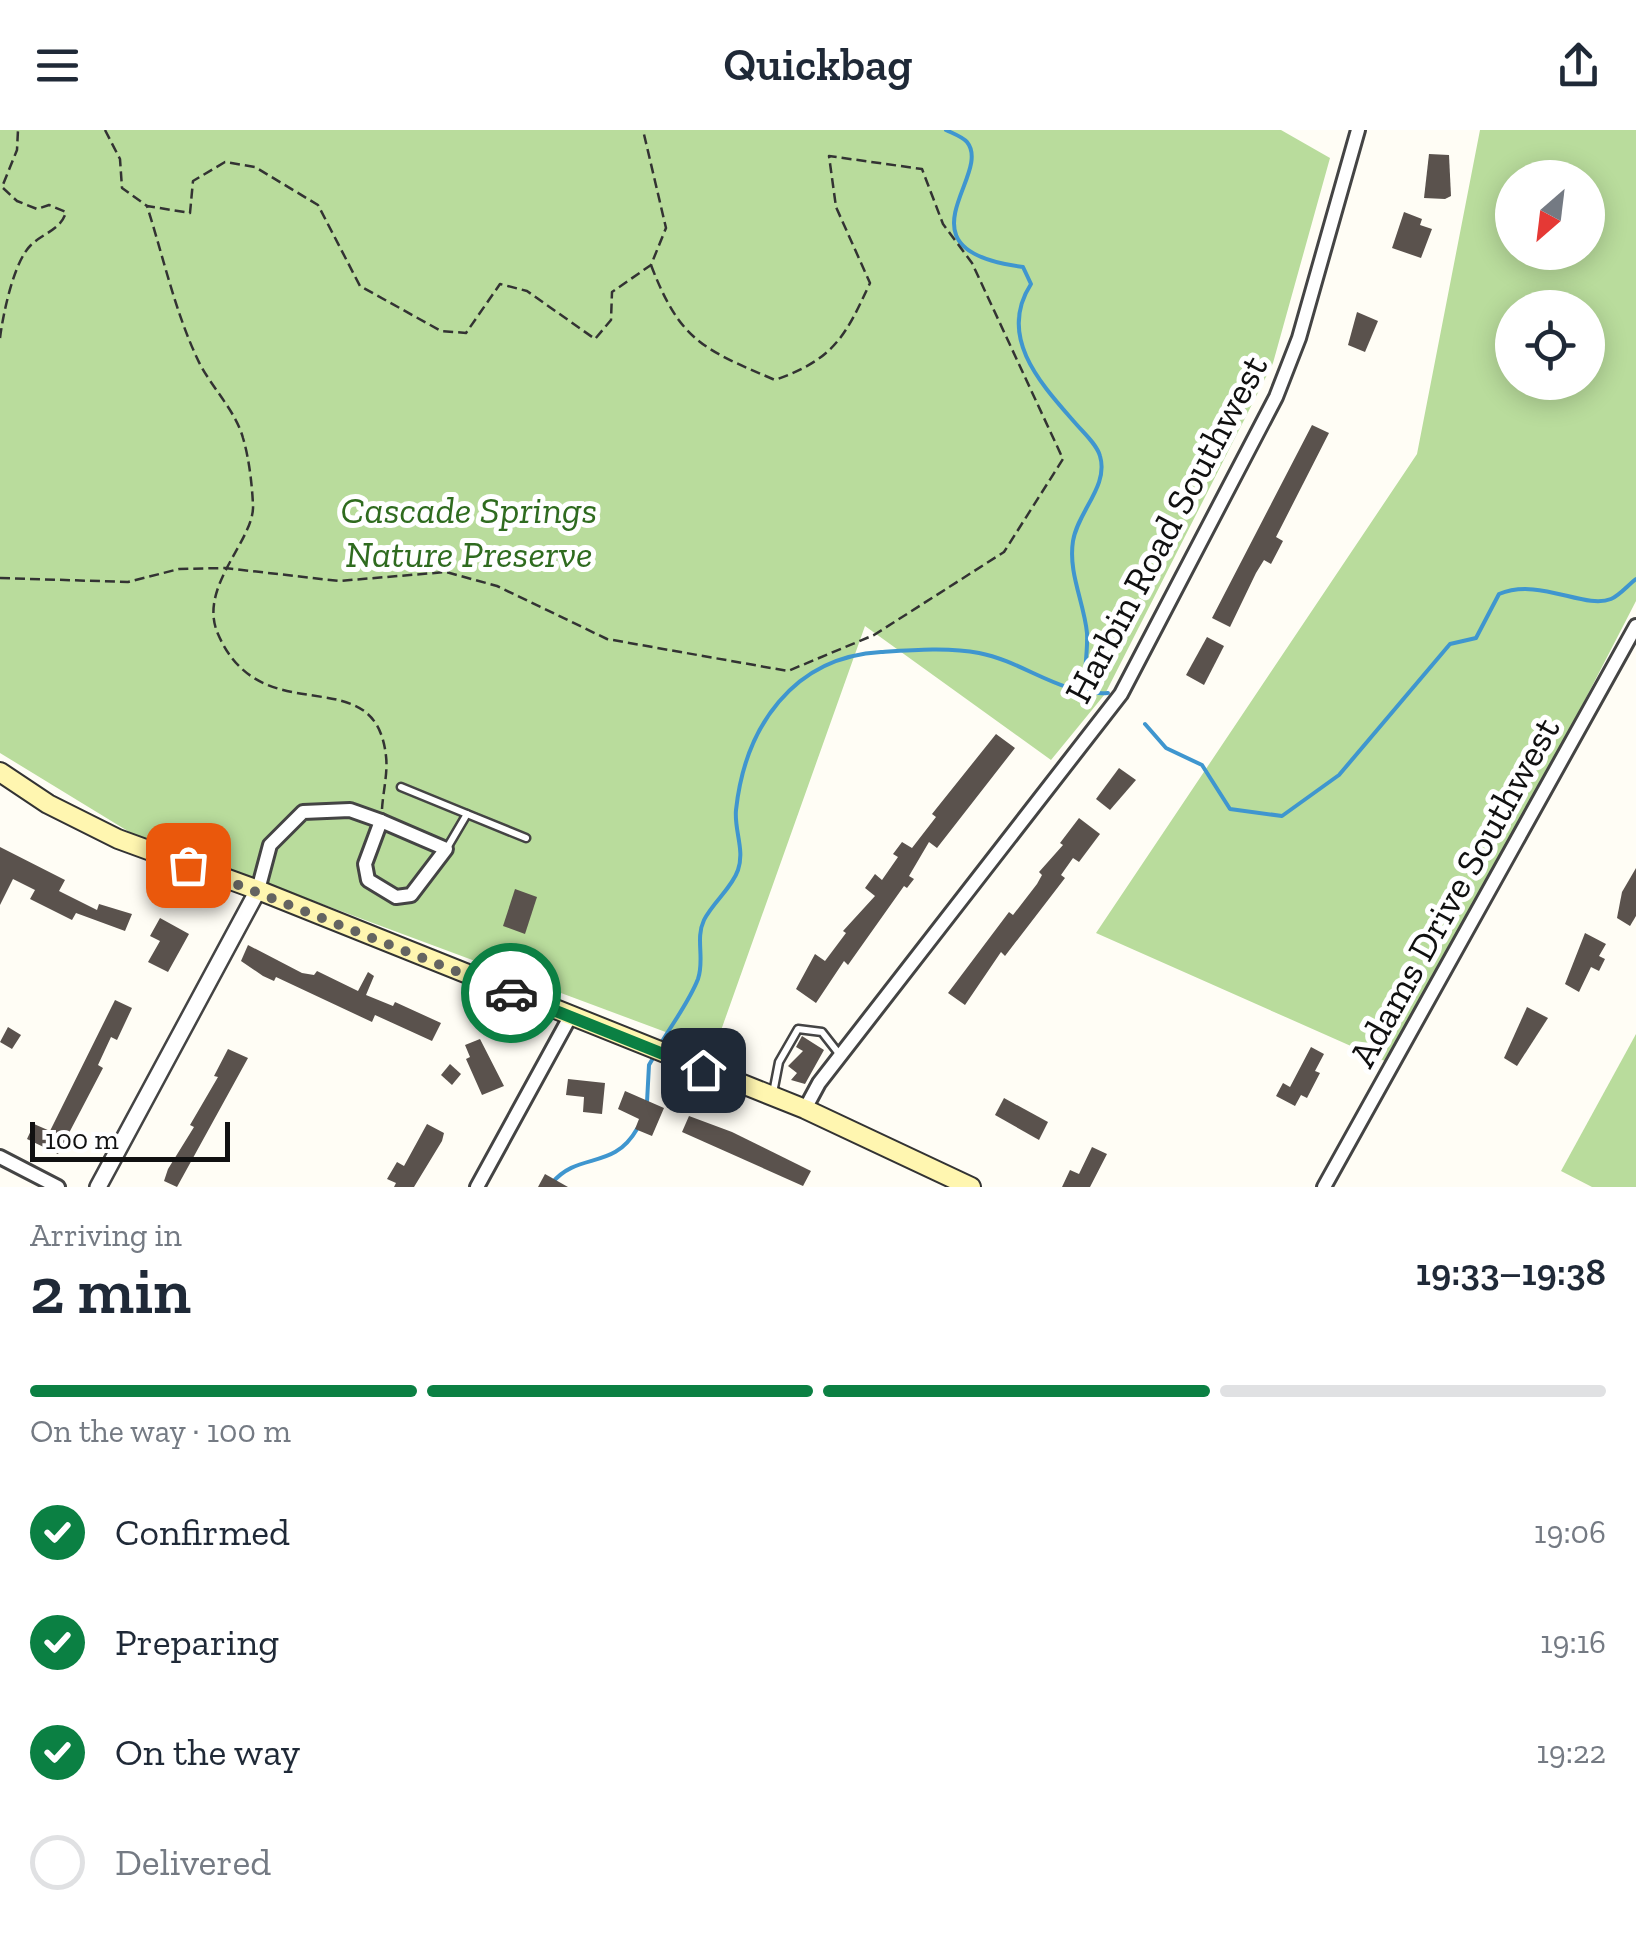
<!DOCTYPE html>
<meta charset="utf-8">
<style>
:root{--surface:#fff;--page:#f2f2f3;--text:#1f2937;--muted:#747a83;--line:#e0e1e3;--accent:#0b8043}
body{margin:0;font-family:"Zilla Slab",serif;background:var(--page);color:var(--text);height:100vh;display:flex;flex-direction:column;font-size:38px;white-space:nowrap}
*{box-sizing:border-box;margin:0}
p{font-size:32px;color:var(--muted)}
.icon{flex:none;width:55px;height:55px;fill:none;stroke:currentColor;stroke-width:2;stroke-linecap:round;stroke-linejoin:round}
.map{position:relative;height:1057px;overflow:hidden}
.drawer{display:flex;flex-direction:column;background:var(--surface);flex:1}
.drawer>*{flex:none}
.needle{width:65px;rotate:208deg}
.controls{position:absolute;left:1495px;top:30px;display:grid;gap:20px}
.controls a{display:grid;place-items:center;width:110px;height:110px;border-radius:50%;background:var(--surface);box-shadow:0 5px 25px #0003;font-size:50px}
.scale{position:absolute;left:30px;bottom:25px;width:200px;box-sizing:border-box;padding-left:10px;border:5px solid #111;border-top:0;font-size:28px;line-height:35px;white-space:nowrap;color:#111;-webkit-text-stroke:8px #fff;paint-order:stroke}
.pin{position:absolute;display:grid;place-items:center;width:85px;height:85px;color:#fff;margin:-42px;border-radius:20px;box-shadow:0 5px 15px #0006}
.courier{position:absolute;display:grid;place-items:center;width:100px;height:100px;margin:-50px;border:8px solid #0b8043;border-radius:50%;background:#fff;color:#222;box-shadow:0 2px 12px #0007}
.headline em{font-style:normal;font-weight:600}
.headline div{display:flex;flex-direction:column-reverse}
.headline{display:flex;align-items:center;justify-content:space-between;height:170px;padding:0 30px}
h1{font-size:65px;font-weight:600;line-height:75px}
.bar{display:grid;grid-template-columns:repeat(4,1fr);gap:15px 10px;align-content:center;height:120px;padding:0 30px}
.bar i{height:12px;border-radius:8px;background:var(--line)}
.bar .selected{background:var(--accent)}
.bar p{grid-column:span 4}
ol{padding:0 30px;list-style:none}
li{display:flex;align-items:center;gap:30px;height:110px}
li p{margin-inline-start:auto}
li .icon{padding:10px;border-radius:50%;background:var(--accent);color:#fff;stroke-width:4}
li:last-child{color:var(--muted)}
li i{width:55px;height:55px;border:5px solid var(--line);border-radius:50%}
header{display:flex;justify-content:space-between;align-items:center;height:130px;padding:0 30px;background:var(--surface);font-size:45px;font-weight:600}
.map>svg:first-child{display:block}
.forest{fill:#b9dc9c;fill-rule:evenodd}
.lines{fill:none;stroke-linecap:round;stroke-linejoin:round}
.stream{stroke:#3f96cf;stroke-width:4}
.building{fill:#5a524d}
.service-casing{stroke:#444;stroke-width:11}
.minor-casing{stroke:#444;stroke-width:18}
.tertiary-casing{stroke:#444;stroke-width:20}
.secondary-casing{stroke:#333;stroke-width:22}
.path{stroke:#333;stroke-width:2.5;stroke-dasharray:10 5;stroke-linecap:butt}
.service{stroke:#fff;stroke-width:6}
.minor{stroke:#fff;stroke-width:12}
.tertiary{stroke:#fff;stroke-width:15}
.secondary{stroke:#fff6b0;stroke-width:18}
.done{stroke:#646461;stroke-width:10;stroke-dasharray:0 18}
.route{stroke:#0b8043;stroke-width:12}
.labels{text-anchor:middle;stroke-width:10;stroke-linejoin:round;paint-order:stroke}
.park-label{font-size:38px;font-style:italic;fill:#2f6b1f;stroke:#fff}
.street-label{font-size:38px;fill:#111;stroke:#fff}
</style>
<header><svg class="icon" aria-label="menu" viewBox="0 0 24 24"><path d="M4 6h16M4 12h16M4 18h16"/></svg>Quickbag<svg class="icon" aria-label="share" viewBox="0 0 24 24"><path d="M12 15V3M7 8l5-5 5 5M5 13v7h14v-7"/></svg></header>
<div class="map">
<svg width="1636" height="1057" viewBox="0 0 1636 1057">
<rect width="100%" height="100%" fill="#fffdf5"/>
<g class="forest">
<path d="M0,0H1281L1330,28L1273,233L1105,564L1051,630L865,496L714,920L131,703L0,623Z"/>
<path d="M1480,0H1636V471L1396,936L1096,803L1417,324ZM1512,48H1588V122H1512ZM1512,178H1588V252H1512Z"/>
<path d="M1636,904V1057H1592L1561,1041Z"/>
</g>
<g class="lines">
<g class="stream">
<path d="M946,0C952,3 963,7 967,12C994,45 891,120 1023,137L1031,154C996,208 1043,256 1077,295C1085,304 1097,315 1100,326C1109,356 1078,381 1073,411C1068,443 1084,472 1087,503C1088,522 1084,545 1083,564"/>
<path d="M1145,594L1166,618L1202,635L1230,679L1282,686L1339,645L1450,514L1476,508L1499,464C1539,447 1585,480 1611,469C1620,465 1628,455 1636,449"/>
<path d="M660,915C672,894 689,872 698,849C705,829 695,809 704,790C713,772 732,758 738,740C745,720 734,700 736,680C745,597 793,527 881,522C911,520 950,517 979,523C1025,532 1060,566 1108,563"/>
<path d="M647,972L649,935L656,923"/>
<path d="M552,1053C579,1021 613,1041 637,999"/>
</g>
</g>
<g class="building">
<path d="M1429,24L1449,25L1451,66L1445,69L1424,68Z"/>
<path d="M1404,82L1422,89L1420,95L1432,99L1421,128L1392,118Z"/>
<path d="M1357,182L1378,191L1365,222L1348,215Z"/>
<path d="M1312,295L1329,303L1276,407L1283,411L1271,434L1264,430L1256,443L1230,497L1212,488Z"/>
<path d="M1207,507L1224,516L1204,555L1186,545Z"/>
<path d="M996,604L1015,618L937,718L929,712L909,746L914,749L907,758L904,756L848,835L844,831L816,873L796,859L815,824L825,831L846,803L843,801L875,766L865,758L875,744L882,750L898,727L893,724L902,712L912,718L936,687L932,684Z"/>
<path d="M1119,638L1136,650L1110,680L1096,669Z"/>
<path d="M1079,688L1100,704L1079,732L1073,728L1061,745L1065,748L1005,826L1001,822L965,875L948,863L1009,782L1013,785L1037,754L1042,745L1039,742L1063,715L1060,713Z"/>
<path d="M0,717L65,750L59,761L97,780L99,774L132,784L125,801L76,783L72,790L30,769L35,760L13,749L0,775Z"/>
<path d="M1636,738V786L1630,796L1617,788L1622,762Z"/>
<path d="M515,759L537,767L525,804L503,796Z"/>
<path d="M160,788L189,804L168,842L148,832L160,811L150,806Z"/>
<path d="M1585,803L1606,814L1599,826L1605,829L1599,841L1591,837L1579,862L1565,854Z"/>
<path d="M248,815L302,843L314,845L317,841L358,861L368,842L374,846L366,865L393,876L395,872L441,893L432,911L375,885L372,892L276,847L274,851L263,846L241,831Z"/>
<path d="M115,870L132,878L117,910L111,907L98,935L103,938L58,1024L27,1009L34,994L50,1001Z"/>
<path d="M1527,877L1548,888L1517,936L1504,928Z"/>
<path d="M8,897L21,905L12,919L0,912Z"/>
<path d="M802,906L824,920L805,954L791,950L797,943L788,936L803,921L796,917Z"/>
<path d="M480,909L504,956L482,965L466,929L470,927L465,915Z"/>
<path d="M1311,917L1324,924L1315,941L1320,943L1307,968L1301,965L1295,976L1276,966L1283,953L1290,957Z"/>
<path d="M228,919L248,928L177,1057L164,1051L168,1039L194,997L190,995L218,947L214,946Z"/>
<path d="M450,934L461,944L452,955L441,945Z"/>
<path d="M568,949L605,953L602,984L583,982L584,967L566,965Z"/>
<path d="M625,961L664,978L652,1006L635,999L639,989L618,979Z"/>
<path d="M1004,968L1048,992L1039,1010L995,985Z"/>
<path d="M689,986L732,1002L811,1041L803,1056L682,1002Z"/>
<path d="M427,994L444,1003L442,1011L414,1057H394L396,1053L387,1049L397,1032L404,1036Z"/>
<path d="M1092,1017L1107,1024L1090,1057H1062L1070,1040L1079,1044Z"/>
<path d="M545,1044L568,1057H538Z"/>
</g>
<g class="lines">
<defs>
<g id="service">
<path d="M401,657L467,684L447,718"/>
<path d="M467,684L526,708"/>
<path d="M773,963L779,932L798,899L822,902L840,925"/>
</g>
<g id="minor">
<path d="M381,691L446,719L411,765L396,767L368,750L365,734Z"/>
<path d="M258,760L270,715L303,682L350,680L381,691"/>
<path d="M805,979L819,953L1121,564L1276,267L1299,208L1358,0"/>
<path d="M0,1027L58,1057"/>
<path d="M477,1057L570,887"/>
<path d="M1324,1057L1636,496"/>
</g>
<path id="tertiary" d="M98,1057L258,760"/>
<path id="secondary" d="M0,642L48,674L118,709L258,760L805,979L971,1057"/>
</defs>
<use href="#service" class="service-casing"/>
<use href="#minor" class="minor-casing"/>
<use href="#tertiary" class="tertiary-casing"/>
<use href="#secondary" class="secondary-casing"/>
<g class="path">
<path d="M105,0L120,29L122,58L147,76"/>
<path d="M0,208C3,184 14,131 31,115C43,103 61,100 66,82L49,75L37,79L17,71L2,57L17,20L18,0"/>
<path d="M0,448L128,452L179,439L225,438L339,451L446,442L497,456L607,509L788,541L874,505L1004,422L1063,329L972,133L943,94L922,39L829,26L836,77L870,153C845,207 834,229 775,250C703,219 680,211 651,135"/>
<path d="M382,679C383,662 388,643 386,626C375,526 262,606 218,504C197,457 255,410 253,375C252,354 249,328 243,308C235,279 209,255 197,228C175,181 163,126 147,76L190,83L193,51L225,32L255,37L318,75L360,156L441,201L466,203L500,154L527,161L595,209L611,190L612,162L651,135L666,98L643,0"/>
</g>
<use href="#service" class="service"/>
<use href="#minor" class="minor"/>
<use href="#tertiary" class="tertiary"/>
<use href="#secondary" class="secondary"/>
</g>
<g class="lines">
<path class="done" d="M188,735L511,863"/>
<path class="route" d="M511,863L703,940"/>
</g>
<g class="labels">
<g class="park-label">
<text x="469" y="393">Cascade Springs<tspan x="469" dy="44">Nature Preserve</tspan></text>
</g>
<g class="street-label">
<text transform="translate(1166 399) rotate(-62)" y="13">Harbin Road Southwest</text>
<text transform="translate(1454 762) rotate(-61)" y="13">Adams Drive Southwest</text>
</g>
</g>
</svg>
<div class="controls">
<a><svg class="needle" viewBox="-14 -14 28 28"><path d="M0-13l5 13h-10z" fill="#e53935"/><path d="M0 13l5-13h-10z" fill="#747a83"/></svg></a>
<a><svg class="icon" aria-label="locate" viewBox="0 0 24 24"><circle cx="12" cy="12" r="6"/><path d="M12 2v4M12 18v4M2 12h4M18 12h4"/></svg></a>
</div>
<div class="scale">100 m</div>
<div class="pin" style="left:188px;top:735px;background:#ea580c"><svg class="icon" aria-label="bag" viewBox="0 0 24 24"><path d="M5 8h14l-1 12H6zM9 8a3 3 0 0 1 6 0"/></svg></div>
<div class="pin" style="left:703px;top:940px;background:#1f2937"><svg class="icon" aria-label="home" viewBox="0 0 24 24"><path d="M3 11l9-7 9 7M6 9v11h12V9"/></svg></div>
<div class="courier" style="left:511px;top:863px"><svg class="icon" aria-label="car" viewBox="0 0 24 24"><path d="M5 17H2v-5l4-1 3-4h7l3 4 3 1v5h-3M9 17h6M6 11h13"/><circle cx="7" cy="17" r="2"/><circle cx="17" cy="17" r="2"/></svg></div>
</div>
<section class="drawer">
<div class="headline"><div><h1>2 min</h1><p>Arriving in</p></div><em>19:33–19:38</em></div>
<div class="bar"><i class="selected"></i><i class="selected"></i><i class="selected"></i><i></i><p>On the way · 100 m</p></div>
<ol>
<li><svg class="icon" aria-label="check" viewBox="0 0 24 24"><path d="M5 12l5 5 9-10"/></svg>Confirmed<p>19:06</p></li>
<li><svg class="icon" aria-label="check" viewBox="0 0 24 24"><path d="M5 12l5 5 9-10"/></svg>Preparing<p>19:16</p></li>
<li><svg class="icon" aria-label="check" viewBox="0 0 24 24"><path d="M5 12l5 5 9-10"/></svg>On the way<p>19:22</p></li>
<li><i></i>Delivered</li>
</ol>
</section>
